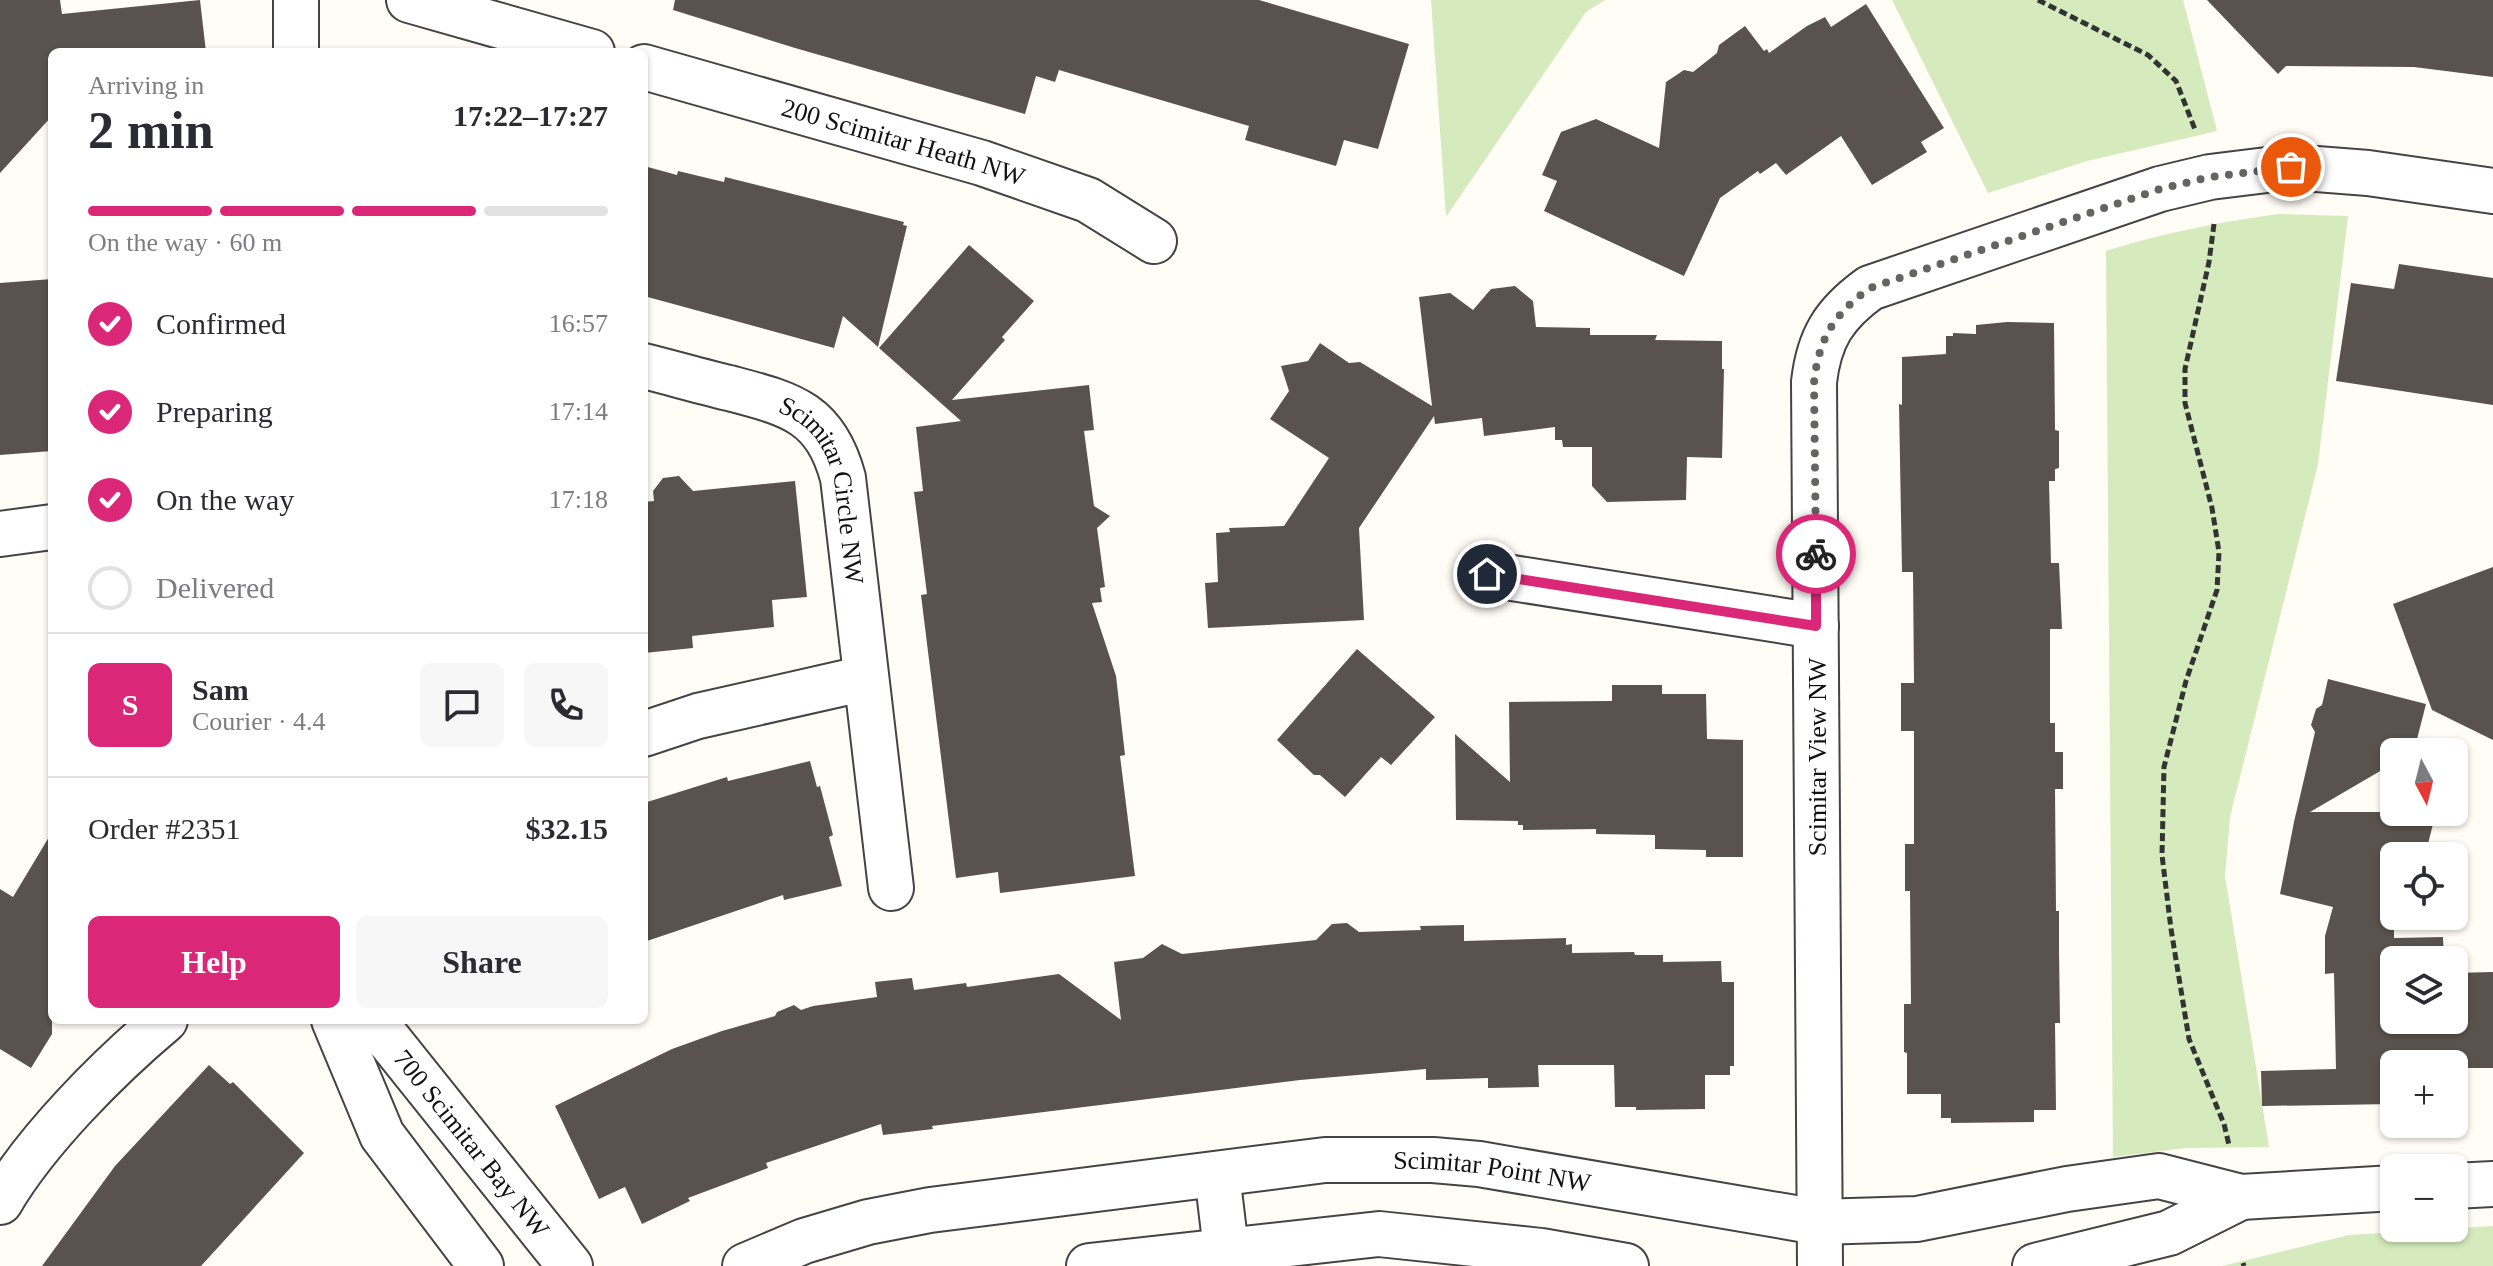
<!DOCTYPE html>
<meta charset="utf-8">
<style>
:root{--surface:#fff;--page:#f7f7f7;--text:#2b2b33;--muted:#7c7c81;--line:#e1e1e2;--accent:#db2777}
body{margin:0;font-family:"Times New Roman",serif;background:var(--page);color:var(--text);height:100vh;display:flex;flex-direction:column;font-size:30px;white-space:nowrap}
*{box-sizing:border-box;margin:0}
p{font-size:26px;color:var(--muted)}
.icon{flex:none;width:44px;height:44px;fill:none;stroke:currentColor;stroke-width:2;stroke-linecap:round;stroke-linejoin:round}
.map{position:relative;flex:1;overflow:hidden}
.drawer{position:absolute;left:48px;top:48px;width:600px;height:976px;display:flex;flex-direction:column;background:var(--surface);border-radius:12px;box-shadow:0 2px 6px #0004}
.drawer>*{flex:none}
.needle{width:52px;rotate:173deg}
.tools{position:absolute;left:2380px;top:738px;display:grid;gap:16px}
.tools a{display:grid;place-items:center;width:88px;height:88px;border-radius:12px;background:var(--surface);box-shadow:0 2px 6px #0004;font-size:40px}
.pin{position:absolute;display:grid;place-items:center;width:68px;height:68px;color:#fff;margin:-34px;border:4px solid #fff;border-radius:50%;box-shadow:0 2px 8px #0007}
.courier{position:absolute;display:grid;place-items:center;width:80px;height:80px;margin:-40px;border:6px solid #db2777;border-radius:50%;background:#fff;color:#222;box-shadow:0 2px 10px #0007}
.head em{font-style:normal;font-weight:800}
.head div{display:flex;flex-direction:column-reverse}
.head{display:flex;align-items:center;justify-content:space-between;height:136px;padding:0 40px}
h1{font-size:52px;font-weight:800;line-height:60px}
.bar{display:grid;grid-template-columns:repeat(4,1fr);gap:12px 8px;align-content:center;height:96px;padding:0 40px}
.bar i{height:10px;border-radius:6px;background:var(--line)}
.bar .selected{background:var(--accent)}
.bar p{grid-column:span 4}
.line{display:flex;align-items:center;gap:20px;padding:0 40px;border-top:2px solid var(--line)}
.line div{flex:1}
.round{display:grid;place-items:center;flex:none;width:84px;height:84px;border-radius:12px;background:var(--page)}
ol{padding:0 40px;list-style:none}
li{display:flex;align-items:center;gap:24px;height:88px}
li p{margin-inline-start:auto}
li .icon{padding:8px;border-radius:50%;background:var(--accent);color:#fff;stroke-width:4}
li:last-child{color:var(--muted)}
li i{width:44px;height:44px;border:4px solid var(--line);border-radius:50%}
.button{display:flex;gap:16px;margin-top:auto;padding:16px 40px}
.button a{flex:1;height:92px;border-radius:12px;background:var(--accent);color:#fff;font-size:32px;font-weight:800;line-height:92px;text-align:center}
.button a+a{background:var(--page);color:var(--text)}
.map>svg:first-child{display:block}
.green{fill:#d5ebbd}
.building{fill:#5a524d}
.lines{fill:none;stroke-linecap:round;stroke-linejoin:round}
.minor-casing{stroke:#444;stroke-width:48}
.path{stroke:#333;stroke-width:5;stroke-dasharray:8 4;stroke-linecap:butt}
.minor{stroke:#fff;stroke-width:44}
.done{stroke:#646461;stroke-width:8;stroke-dasharray:0 14.4}
.route{stroke:#db2777;stroke-width:10}
.labels{text-anchor:middle;stroke-width:8;stroke-linejoin:round;paint-order:stroke}
.street-label{font-size:26px;fill:#111;stroke:#fff}
</style>
<div class="map">
<svg width="2493" height="1266" viewBox="0 0 2493 1266">
<rect width="100%" height="100%" fill="#fffdf5"/>
<g class="green">
<path d="M1431,0H1605L1586,12L1446,217Z"/>
<path d="M1892,0H2183L2217,131L2087,161L1988,193Z"/>
<path d="M2278,214L2348,216L2318,464L2230,817L2225,876L2269,1147L2186,1148L2113,1157L2106,251C2163,233 2219,222 2278,214Z"/>
<path d="M2493,1226V1266H2222L2349,1235Z"/>
</g>
<g class="building">
<path d="M0,0H60L62,14L200,0L206,52H52V116L0,173Z"/>
<path d="M675,0H1259L1409,44L1378,149L1344,140L1336,166L1245,140L1249,126L1059,70L1055,82L1036,76L1025,114L795,48L673,10Z"/>
<path d="M2207,0H2493V77L2414,67L2286,66L2278,74Z"/>
<path d="M1866,4L1944,128L1921,142L1927,152L1872,185L1841,136L1786,175L1776,163L1760,174L1758,171L1720,198L1684,276L1544,211L1557,181L1542,175L1561,132L1596,119L1659,148L1666,82L1684,70L1693,72L1717,53L1719,45L1745,26L1764,51L1767,49L1769,53L1807,26L1825,17L1831,27Z"/>
<path d="M644,166L677,175L678,171L724,182L725,177L904,222L903,225L907,226L878,347L843,316L834,348L644,296Z"/>
<path d="M969,245L1034,301L1002,337L1005,340L952,400L1089,385L1094,430L1084,431L1094,506L1110,516L1097,528L1105,587L1100,588L1102,602L1092,603L1116,676L1125,755L1120,756L1135,876L1000,893L998,872L956,878L921,595L927,594L914,492L923,491L916,427L961,421L879,348Z"/>
<path d="M2399,264L2493,278V405L2336,381L2351,283L2394,289Z"/>
<path d="M52,279V451L0,455V283Z"/>
<path d="M1515,286L1533,301L1536,327L1590,328V335H1657L1655,340L1722,341V369H1724L1722,458L1687,457L1686,500L1607,502L1592,486V447H1563L1562,440H1555V427L1484,436L1482,418L1435,424L1434,416L1359,528L1364,620L1208,628L1205,583L1218,582L1216,533L1230,532L1229,528L1284,526L1329,458L1270,419L1289,391L1281,366L1308,361L1320,343L1349,363L1360,362L1432,406L1419,297L1450,293L1473,310L1491,289Z"/>
<path d="M2007,322L2054,323L2055,430L2059,431V468L2055,469V481H2049L2051,563H2059L2062,629H2050V723H2055V752H2063V789H2055L2056,911H2059V950L2060,1023H2055L2056,1110H2034V1122L1951,1123V1118H1941V1094H1907V1053L1904,1052V1004H1911L1910,891H1905V844H1914V731H1901V683H1914L1913,572H1902L1899,404L1902,405V357L1946,354V336H1953V333L1976,334V325Z"/>
<path d="M679,476L693,491L795,481L807,597L772,600L774,627L692,636L693,648L644,653V502L654,501L653,491L663,478Z"/>
<path d="M2493,567V740L2432,710L2393,604Z"/>
<path d="M1357,649L1435,717L1391,765L1381,757L1345,797L1320,775H1314L1277,740Z"/>
<path d="M2328,679L2426,704L2414,751L2394,752V763L2310,812H2436L2425,856H2394V938L2443,937L2444,960H2394V1020H2454V973L2493,972V1068H2454V1064H2394V1104L2262,1106L2261,1071L2336,1069L2334,973L2325,974V936L2333,907L2280,894L2294,822L2315,732L2311,725L2316,709L2322,705Z"/>
<path d="M1612,685H1662V694H1706L1707,739L1743,740V857H1706V850L1655,849V835L1596,834V829L1523,830V825H1518V821L1456,820L1455,734L1510,782L1509,702L1612,701Z"/>
<path d="M810,761L817,787L820,786L833,835L829,837L842,886L784,900L783,895L644,942V803L727,777L728,781Z"/>
<path d="M52,832V1034L31,1068L0,1049V889L13,897Z"/>
<path d="M1347,923L1359,932L1421,930L1420,926L1464,925V941L1566,938V945L1572,944V953L1634,952L1635,955H1663V962L1721,961L1722,982H1734V1066H1730V1075H1705V1109L1636,1110V1107H1615L1614,1065H1538L1539,1087L1488,1088V1078L1426,1080V1069L1300,1080L932,1126L933,1129L883,1135L881,1124L766,1163L768,1168L688,1198L690,1201L642,1224L625,1187L599,1199L555,1106L672,1049L722,1031L775,1016L777,1012L794,1005L801,1010L813,1006L877,997L875,982L912,978L914,990L966,983L967,987L1059,974L1121,1020L1114,962L1143,958L1162,944L1182,954L1316,940L1332,924Z"/>
<path d="M209,1065L230,1084L233,1082L304,1153L201,1266H42L115,1166Z"/>
</g>
<g class="lines">
<defs>
<g id="minor">
<path d="M296,0V52"/>
<path d="M409,0L592,52"/>
<path id="s1" d="M644,67L982,163L1088,200L1154,241"/>
<path id="s2" d="M644,366C672,373 700,381 729,388C789,404 825,411 843,478L891,888"/>
<path d="M0,534L52,527"/>
<path d="M1487,574L1816,626"/>
<path d="M644,734L698,716L866,678"/>
<path d="M334,1020L382,1135L481,1266"/>
<path id="s3" d="M373,1020L570,1266"/>
<path d="M1217,1174L1228,1266"/>
<path d="M2454,1186L2493,1184"/>
<path d="M0,1202C37,1139 109,1067 165,1020"/>
<path id="s4" d="M745,1266L804,1241L868,1222L930,1210L1325,1160H1433L1479,1164L1818,1222L1917,1219L2067,1189L2159,1176L2241,1197L2394,1188"/>
<path d="M1089,1266L1379,1234L1541,1251L1626,1266"/>
<path d="M1820,1266L1814,382C1819,338 1834,314 1870,288L2160,189L2210,177L2291,167L2368,173L2493,191"/>
<path d="M2035,1266L2169,1233L2241,1197"/>
</g>
</defs>
<use href="#minor" class="minor-casing"/>
<g class="path">
<path d="M2038,0L2148,55L2176,81L2196,132"/>
<path d="M2214,224L2209,262L2185,369V403L2212,508L2219,552L2217,590L2186,681L2164,767L2162,855L2171,929L2189,1039L2224,1124L2229,1145"/>
<path d="M2243,1263L2244,1266"/>
</g>
<use href="#minor" class="minor"/>
</g>
<g class="lines">
<path class="done" d="M1816,554L1814,382C1819,338 1834,314 1870,288L2160,189L2210,177L2291,167"/>
<path class="route" d="M1487,574L1816,626V554"/>
</g>
<g class="labels">
<g class="street-label">
<text dy="9" stroke="none"><textPath href="#s1" startOffset="270">200 Scimitar Heath NW</textPath></text>
<text dy="9" stroke="none"><textPath href="#s2" startOffset="246">Scimitar Circle NW</textPath></text>
<text transform="translate(1817 757) rotate(-90)" y="9">Scimitar View NW</text>
<text dy="9" stroke="none"><textPath href="#s3" startOffset="158">700 Scimitar Bay NW</textPath></text>
<text dy="9" stroke="none"><textPath href="#s4" startOffset="760">Scimitar Point NW</textPath></text>
</g>
</g>
</svg>
<div class="tools">
<a><svg class="needle" viewBox="-14 -14 28 28"><path d="M0-13l5 13h-10z" fill="#e53935"/><path d="M0 13l5-13h-10z" fill="#7c7c81"/></svg></a>
<a><svg class="icon" aria-label="locate" viewBox="0 0 24 24"><circle cx="12" cy="12" r="6"/><path d="M12 2v4M12 18v4M2 12h4M18 12h4"/></svg></a>
<a><svg class="icon" aria-label="layers" viewBox="0 0 24 24"><path d="M12 4l9 5-9 5-9-5zM3 14l9 5 9-5"/></svg></a>
<a>+</a>
<a>−</a>
</div>
<div class="pin" style="left:2291px;top:167px;background:#ea580c"><svg class="icon" aria-label="bag" viewBox="0 0 24 24"><path d="M5 8h14l-1 12H6zM9 8a3 3 0 0 1 6 0"/></svg></div>
<div class="pin" style="left:1487px;top:574px;background:#1f2937"><svg class="icon" aria-label="home" viewBox="0 0 24 24"><path d="M3 11l9-7 9 7M6 9v11h12V9"/></svg></div>
<div class="courier" style="left:1816px;top:554px"><svg class="icon" aria-label="bike" viewBox="0 0 24 24"><circle cx="6" cy="16" r="4"/><circle cx="18" cy="16" r="4"/><path d="M6 16l4-8h5l3 8M10 8l3 8H6M13 5h3"/></svg></div>
<section class="drawer">
<div class="head"><div><h1>2 min</h1><p>Arriving in</p></div><em>17:22–17:27</em></div>
<div class="bar"><i class="selected"></i><i class="selected"></i><i class="selected"></i><i></i><p>On the way · 60 m</p></div>
<ol>
<li><svg class="icon" aria-label="check" viewBox="0 0 24 24"><path d="M5 12l5 5 9-10"/></svg>Confirmed<p>16:57</p></li>
<li><svg class="icon" aria-label="check" viewBox="0 0 24 24"><path d="M5 12l5 5 9-10"/></svg>Preparing<p>17:14</p></li>
<li><svg class="icon" aria-label="check" viewBox="0 0 24 24"><path d="M5 12l5 5 9-10"/></svg>On the way<p>17:18</p></li>
<li><i></i>Delivered</li>
</ol>
<div class="line" style="height:144px"><b class="round" style="background:var(--accent);color:#fff">S</b><div><b>Sam</b><p>Courier · 4.4</p></div><a class="round"><svg class="icon" aria-label="chat" viewBox="0 0 24 24"><path d="M4 5h16v11H9l-5 4z"/></svg></a><a class="round"><svg class="icon" aria-label="phone" viewBox="0 0 24 24"><path d="M5 4h4l2 5-3 2q2 4 5 5l2-3 5 2v4C11 20 4 13 5 4z"/></svg></a></div>
<div class="line" style="height:104px"><div>Order #2351</div><b>$32.15</b></div>
<div class="button"><a>Help</a><a>Share</a></div>
</section>
</div>
